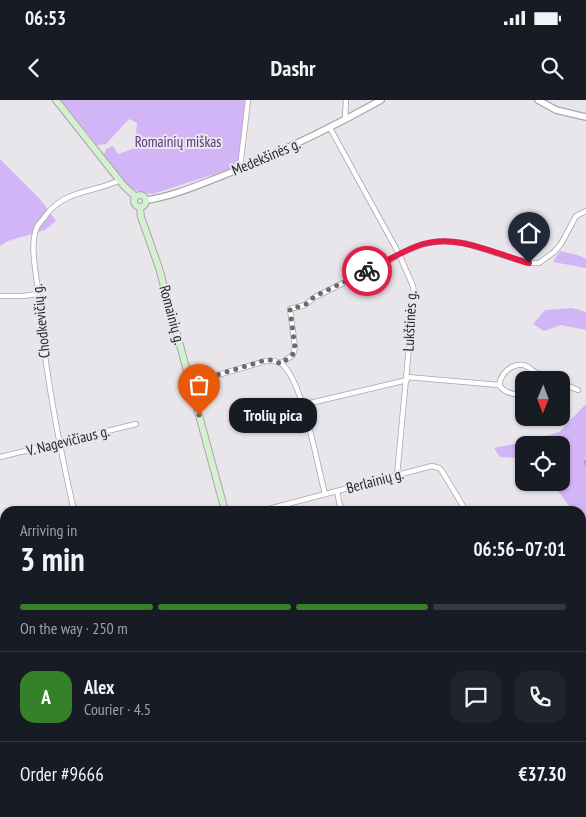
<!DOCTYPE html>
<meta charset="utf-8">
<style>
:root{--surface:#171b24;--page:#20242c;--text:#f1f3f6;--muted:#9ea1a6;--line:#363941;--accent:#35812a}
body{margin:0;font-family:"PT Sans Narrow",sans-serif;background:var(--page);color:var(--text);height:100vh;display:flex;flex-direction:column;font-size:19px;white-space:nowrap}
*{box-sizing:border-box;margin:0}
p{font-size:16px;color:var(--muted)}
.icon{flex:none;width:28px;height:28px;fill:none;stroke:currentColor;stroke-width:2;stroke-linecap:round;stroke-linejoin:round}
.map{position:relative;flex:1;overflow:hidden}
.side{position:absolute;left:0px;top:406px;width:586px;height:311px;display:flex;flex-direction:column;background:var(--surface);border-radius:15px 15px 0 0;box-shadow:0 1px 4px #0004}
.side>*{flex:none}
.needle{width:32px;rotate:181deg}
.controls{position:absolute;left:515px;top:271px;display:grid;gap:10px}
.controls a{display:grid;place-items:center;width:55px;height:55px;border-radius:10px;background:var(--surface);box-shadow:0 1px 4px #0004;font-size:25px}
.pin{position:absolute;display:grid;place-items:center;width:42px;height:42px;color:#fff;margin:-51px -21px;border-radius:50% 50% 50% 0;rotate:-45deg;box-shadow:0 0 5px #0007}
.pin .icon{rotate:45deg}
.courier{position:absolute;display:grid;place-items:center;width:50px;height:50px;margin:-25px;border:4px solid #e11d48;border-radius:50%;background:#fff;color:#222;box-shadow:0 1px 6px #0007}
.bubble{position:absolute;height:35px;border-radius:15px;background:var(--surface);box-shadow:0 1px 4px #0004;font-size:16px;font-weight:700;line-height:35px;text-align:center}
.head em{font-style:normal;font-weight:700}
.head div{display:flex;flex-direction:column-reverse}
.head{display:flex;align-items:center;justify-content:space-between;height:85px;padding:0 20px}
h1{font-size:32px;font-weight:700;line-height:38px}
.bar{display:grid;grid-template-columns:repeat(4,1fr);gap:8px 5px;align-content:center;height:60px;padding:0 20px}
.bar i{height:6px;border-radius:4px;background:var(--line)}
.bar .selected{background:var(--accent)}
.bar p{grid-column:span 4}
.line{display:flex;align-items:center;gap:12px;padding:0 20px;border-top:1px solid var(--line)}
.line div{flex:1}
.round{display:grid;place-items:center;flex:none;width:52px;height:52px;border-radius:15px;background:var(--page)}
.status{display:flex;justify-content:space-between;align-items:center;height:35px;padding:0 25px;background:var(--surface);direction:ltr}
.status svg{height:14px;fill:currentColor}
header{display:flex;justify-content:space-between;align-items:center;height:65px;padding:0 20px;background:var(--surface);font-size:22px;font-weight:700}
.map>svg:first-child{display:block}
.green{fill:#d2b5f6}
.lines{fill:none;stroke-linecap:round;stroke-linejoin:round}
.stream{stroke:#9b7ebd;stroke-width:1}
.minor-casing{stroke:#a8a6aa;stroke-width:6}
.tertiary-casing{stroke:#a8a6aa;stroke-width:8}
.secondary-casing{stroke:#a8a6aa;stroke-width:8}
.minor{stroke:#fff;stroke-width:4.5}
.tertiary{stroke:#fff;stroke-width:5.5}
.secondary{stroke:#d5efd1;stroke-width:6}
.done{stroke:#6b6a6d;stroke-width:5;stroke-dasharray:0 9}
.route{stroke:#e11d48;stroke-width:6}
.labels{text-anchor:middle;stroke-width:4;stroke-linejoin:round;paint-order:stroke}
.park-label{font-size:15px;fill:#5a3380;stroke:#e8e6ea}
.street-label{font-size:15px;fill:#282729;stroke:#e8e6ea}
</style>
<div class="status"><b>06:53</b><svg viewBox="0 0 49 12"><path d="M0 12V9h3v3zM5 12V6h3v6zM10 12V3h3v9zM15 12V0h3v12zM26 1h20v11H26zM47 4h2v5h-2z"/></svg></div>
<header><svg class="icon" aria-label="back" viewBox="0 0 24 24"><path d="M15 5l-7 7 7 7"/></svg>Dashr<svg class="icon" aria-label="search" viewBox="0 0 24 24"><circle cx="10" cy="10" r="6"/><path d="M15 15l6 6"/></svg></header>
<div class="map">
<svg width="586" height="717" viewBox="0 0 586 717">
<rect width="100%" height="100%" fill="#e8e6ea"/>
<g class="green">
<path d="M61,0H245L239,66L153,94C124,92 120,76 104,55L106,49L113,46L118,54L135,48L137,23L129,19L106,44L97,45Z"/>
<path d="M0,59L40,99L56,121L45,130L8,141L0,146Z"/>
<path d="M560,151L578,155L586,159V168L553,162Z"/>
<path d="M572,208L586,212V230L561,225L544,231L533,224L545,210Z"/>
<path d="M586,304V527L581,529V411H573L552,383L561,382V345H524V358L500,357L494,348L534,340L559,332Z"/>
</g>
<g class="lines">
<g class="stream">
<path d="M586,361L584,362L586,365"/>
<path d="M581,494L586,490"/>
</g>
<defs>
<g id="minor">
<path d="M345,20L346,0"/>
<path d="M330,28L399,154L413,186L414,193L397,375"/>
<path d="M240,68L248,0"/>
<path d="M0,196H23L38,194"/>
<path d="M281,263L293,255L295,247L290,209L305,205L315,197L392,159L399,154L424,144L440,141L464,143L515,159L529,163H539L554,152L561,144L576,116L586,111"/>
<path d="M533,271L554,280"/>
<path d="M407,277L499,285C503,291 511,294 519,295L524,292"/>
<path d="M190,283L266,261C273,260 279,261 284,266C304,287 317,364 325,394"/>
<path d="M561,283L578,290"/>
<path d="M499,285C502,269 520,257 533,271L531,280"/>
<path d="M302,305L407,280"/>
<path d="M0,357L136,324"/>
<path d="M337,391L341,411"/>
<path d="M74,411C57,336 43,261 37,183C35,166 30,143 37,127C39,123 44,119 46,115C66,89 94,93 120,80"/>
<path d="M261,411L432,366L439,368L442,371L466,411"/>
<path d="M0,604L5,601"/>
<path d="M581,619L586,617"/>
<path d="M0,671H5"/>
<path d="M116,712V717"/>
</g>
<g id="tertiary">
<path d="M538,0L556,10L586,17"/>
<path d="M146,100C171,97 198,85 222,76C277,54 329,29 381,0"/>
<path d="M0,468L5,467"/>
</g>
<g id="secondary">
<path d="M56,0L124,86L136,97"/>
<circle cx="140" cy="101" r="6"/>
<path d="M140,108L141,117L159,168L225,411"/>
<path d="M304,712L305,717"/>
</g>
</defs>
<use href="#minor" class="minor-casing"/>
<use href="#tertiary" class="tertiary-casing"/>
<use href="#secondary" class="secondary-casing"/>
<use href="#minor" class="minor"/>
<use href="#tertiary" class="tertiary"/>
<use href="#secondary" class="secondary"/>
</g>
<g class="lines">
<path class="done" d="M199,315L190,283L266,260H274L281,264L293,254L295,248L290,209L305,205L315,196L367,171"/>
<path class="route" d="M367,171C386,162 403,150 423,144C459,134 495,154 529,163"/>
</g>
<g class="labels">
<g class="park-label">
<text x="178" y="47">Romainių miškas</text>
</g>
<g class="street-label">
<text transform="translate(266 57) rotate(-23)" y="5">Medekšinės g.</text>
<text transform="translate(172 215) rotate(75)" y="5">Romainių g.</text>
<text transform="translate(41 221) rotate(-96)" y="5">Chodkevičių g.</text>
<text transform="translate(410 221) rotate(-87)" y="5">Lukštinės g.</text>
<text transform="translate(68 341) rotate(-14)" y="5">V. Nagevičiaus g.</text>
<text transform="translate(375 381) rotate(-15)" y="5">Berlainių g.</text>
</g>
</g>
</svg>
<div class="controls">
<a><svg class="needle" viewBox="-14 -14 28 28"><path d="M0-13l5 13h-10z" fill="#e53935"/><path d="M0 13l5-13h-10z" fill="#9ea1a6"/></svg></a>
<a><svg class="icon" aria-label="locate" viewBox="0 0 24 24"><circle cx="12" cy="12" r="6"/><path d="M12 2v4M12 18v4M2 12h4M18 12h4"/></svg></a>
</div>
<div class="pin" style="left:199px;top:315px;background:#ea580c"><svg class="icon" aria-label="bag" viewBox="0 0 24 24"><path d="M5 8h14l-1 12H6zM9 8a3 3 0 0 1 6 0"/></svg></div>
<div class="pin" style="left:529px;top:163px;background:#1f2937"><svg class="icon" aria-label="home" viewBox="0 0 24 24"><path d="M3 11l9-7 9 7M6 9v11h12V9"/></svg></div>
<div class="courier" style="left:367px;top:171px"><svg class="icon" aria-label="bike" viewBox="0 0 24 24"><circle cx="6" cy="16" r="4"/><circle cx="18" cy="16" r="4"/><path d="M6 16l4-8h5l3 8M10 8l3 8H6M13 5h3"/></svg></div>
<div class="bubble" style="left:229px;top:298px;width:88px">Trolių pica</div>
<section class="side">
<div class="head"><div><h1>3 min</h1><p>Arriving in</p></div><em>06:56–07:01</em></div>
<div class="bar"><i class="selected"></i><i class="selected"></i><i class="selected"></i><i></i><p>On the way · 250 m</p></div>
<div class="line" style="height:90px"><b class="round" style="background:var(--accent);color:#fff">A</b><div><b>Alex</b><p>Courier · 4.5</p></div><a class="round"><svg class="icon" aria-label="chat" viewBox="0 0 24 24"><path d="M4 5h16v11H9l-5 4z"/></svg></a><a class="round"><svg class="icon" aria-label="phone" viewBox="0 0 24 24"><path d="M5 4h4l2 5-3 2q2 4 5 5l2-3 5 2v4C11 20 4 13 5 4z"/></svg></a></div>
<div class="line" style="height:65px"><div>Order #9666</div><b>€37.30</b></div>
</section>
</div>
